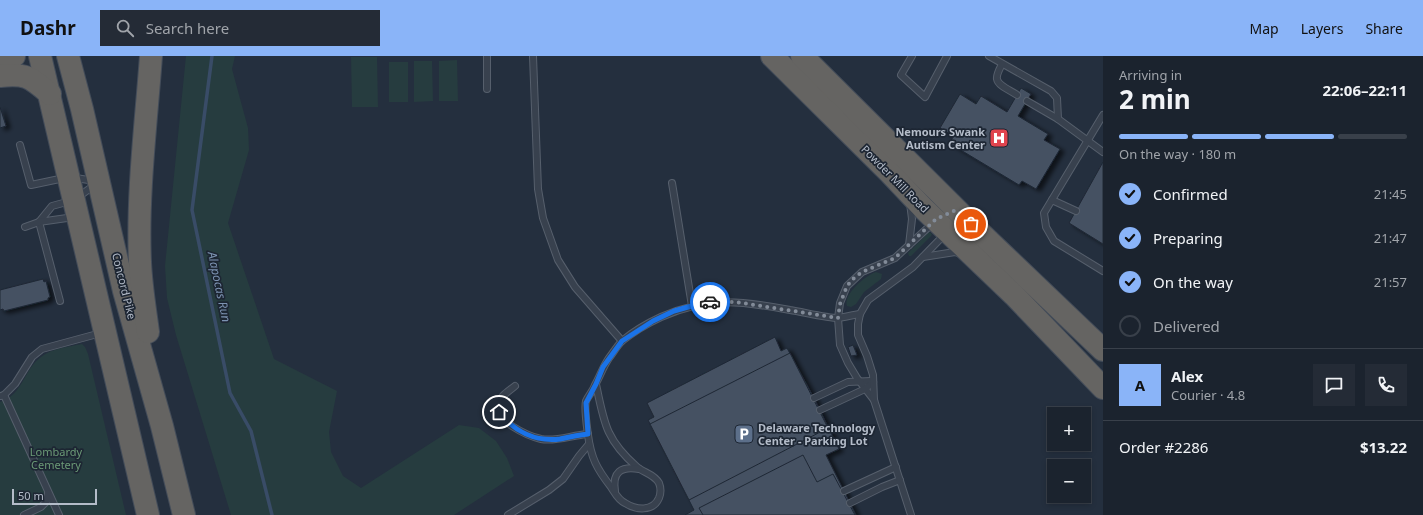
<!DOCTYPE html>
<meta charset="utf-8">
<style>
:root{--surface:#1b232e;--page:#242b36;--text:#f1f3f6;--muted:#a0a4aa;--line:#39404a;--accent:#8ab4f8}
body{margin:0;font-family:"Noto Sans",sans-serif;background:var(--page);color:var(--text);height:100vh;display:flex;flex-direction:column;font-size:15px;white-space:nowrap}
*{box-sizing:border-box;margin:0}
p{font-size:13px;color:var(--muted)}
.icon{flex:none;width:22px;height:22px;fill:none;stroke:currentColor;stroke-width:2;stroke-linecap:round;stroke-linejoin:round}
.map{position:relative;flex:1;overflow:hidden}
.details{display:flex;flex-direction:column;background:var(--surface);width:320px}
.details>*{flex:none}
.fabs{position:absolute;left:1047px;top:351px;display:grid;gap:8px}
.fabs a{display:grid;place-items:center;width:44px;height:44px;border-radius:0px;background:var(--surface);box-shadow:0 2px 6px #0003,0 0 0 1px var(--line);font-size:20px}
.scale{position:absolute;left:12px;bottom:10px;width:85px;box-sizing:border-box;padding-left:4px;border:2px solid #b4bcc9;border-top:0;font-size:11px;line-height:14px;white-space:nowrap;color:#b4bcc9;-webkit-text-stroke:3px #1d2633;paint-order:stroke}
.pin{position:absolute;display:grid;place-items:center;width:34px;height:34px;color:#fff;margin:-17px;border:2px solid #fff;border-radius:50%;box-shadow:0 1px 4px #0007}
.courier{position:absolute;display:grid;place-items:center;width:40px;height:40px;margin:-20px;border:3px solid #1a73e8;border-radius:50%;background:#fff;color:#222;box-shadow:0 1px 5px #0007}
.headline em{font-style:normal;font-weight:700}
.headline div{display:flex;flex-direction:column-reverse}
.headline{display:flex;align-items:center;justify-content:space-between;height:68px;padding:0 16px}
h1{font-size:26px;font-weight:700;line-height:30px}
.bar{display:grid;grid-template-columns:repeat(4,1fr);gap:6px 4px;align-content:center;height:48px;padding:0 16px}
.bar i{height:5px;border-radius:3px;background:var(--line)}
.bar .current{background:var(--accent)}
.bar p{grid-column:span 4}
.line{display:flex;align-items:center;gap:10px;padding:0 16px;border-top:1px solid var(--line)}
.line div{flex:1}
.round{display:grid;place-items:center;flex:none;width:42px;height:42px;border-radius:0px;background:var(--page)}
ol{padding:0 16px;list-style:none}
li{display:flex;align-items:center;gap:12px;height:44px}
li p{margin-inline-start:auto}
li .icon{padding:4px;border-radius:50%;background:var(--accent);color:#111;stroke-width:4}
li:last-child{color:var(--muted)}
li i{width:22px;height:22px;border:2px solid var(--line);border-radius:50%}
header{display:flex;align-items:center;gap:24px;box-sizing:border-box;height:56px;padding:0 20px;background:var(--accent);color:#111}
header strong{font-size:19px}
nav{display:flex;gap:22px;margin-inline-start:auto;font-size:14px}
.search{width:280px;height:36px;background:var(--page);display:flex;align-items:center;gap:10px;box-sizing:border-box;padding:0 14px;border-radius:0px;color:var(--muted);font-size:15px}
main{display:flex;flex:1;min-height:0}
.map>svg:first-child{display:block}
.green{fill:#263c3f}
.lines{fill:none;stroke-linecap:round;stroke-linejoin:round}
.stream{stroke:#394c67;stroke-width:3.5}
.building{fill:#455162;stroke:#1f2835;filter:url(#shadow)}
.service-casing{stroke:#565f6c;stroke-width:8}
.trunk-casing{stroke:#434c59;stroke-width:24}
.service{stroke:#38414e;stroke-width:6}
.trunk{stroke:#656462;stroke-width:22}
.done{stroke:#828b98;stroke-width:4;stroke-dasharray:0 7.2}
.route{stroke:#1a73e8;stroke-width:5}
.labels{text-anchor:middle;stroke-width:3.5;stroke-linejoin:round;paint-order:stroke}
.poi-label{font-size:11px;font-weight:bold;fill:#b4bcc9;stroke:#1d2633;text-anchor:end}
.street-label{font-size:11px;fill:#b4bcc9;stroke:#1d2633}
.park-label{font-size:11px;fill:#6b9a76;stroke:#1d2633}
.water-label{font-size:12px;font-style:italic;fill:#7c92b1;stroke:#1d2633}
</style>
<header>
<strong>Dashr</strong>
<div class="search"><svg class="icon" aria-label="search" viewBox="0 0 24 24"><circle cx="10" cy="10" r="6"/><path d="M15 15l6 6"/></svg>Search here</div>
<nav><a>Map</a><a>Layers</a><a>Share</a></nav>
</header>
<main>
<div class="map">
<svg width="1103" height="459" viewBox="0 0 1103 459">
<defs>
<filter id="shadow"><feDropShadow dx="4.5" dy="2.5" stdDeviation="2" flood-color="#0009"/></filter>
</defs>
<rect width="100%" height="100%" fill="#242f3e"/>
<g class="green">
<path d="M186,0H235L232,13L248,72L249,94L228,167L274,303L337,335L329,376L331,396L343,420L361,432L459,369L479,372L496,385L507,402L514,420L454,459H231L176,279L167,242L165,210Z"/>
<path d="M351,1H377L378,51H352Z"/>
<path d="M457,4L458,45H439V5Z"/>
<path d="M414,5H432L433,45L414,46Z"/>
<rect x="389" y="6" width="19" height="40"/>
<path d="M929,176L932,178L931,180L911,200H909L908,197Z"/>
<path d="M876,216L882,218L881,223L864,236L856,248L851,251L847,250C843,238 866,219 876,216Z"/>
<path d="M82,288L85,291L88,298L126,459H0V346C23,339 24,313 41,301C52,292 69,291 82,288Z"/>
</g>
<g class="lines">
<path class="stream" d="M212,0L192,154L230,337L251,375L272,459"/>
</g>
<g class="building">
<path d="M1021,32L1031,38L1018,60L1048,78L1044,84L1060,93L1036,133L1022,125L1019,129L949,87L954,80L940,72L960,38L976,48L981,40L1007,56Z"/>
<path d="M0,51L6,70L0,72Z"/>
<path d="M1103,106V188L1069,167Z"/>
<path d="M43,223L44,226L46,225L50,241L48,242V244L4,255L3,253L0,254V234Z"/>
<path d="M775,281L781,295L787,292L814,342L839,393L826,399L856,459H685L694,454L648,364L654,361L647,347Z"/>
<path d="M853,289L857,299L851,300L848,291Z"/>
<path d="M790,297L828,372L689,444L650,368Z"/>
<path d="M803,399L817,426L833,418L855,459H703L699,452Z"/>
</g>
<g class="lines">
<defs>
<g id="service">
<path d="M487,0V33"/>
<path d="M533,0L538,133L543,162L558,204L575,231L622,285"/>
<path d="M912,0L901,19L925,41L947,0"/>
<path d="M989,0L1051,35L1057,42L1058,63L1103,96"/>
<path d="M1002,8C1000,12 996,19 997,23C998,30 1012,35 1017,39"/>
<path d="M1027,45L1058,63"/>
<path d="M1103,59L1044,157L1046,171L1054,185L1103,215"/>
<path d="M20,89L31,129L69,121L95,125"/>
<path d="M672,127L692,250"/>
<path d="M1052,144L1076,155"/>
<path d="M39,166L60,245"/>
<path d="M39,166L52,150L74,144L96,128"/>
<path d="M25,171L39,166L74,161"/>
<path d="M909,189L912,163L910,147"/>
<path d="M923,201L955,196L961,198"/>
<path d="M596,328C604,367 606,384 637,411C644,417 654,418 659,427C661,432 661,437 659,442C653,456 636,454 625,447C618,444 615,437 611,431C597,413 591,402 588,379C587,371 584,352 586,345C588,340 593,335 595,329C600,320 603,311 609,302C613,297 617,290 622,285C633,276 648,267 661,261C708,240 742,245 790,254C803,256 827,262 838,262C845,261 853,259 860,258"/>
<path d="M515,330C509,335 500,340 498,348C494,365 528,380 541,383C556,386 572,379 588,378"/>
<path d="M4,339L59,459"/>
<path d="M1,340L4,339L15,328L32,301L42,293L101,277"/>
<path d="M814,342L848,326L871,325L873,326"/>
<path d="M874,344L857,322L848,307L840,289L838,262L840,247L847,230L862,216L895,202L933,167"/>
<path d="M820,354L865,333L873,326"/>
<path d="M615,435C612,416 621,410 639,413"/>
<path d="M844,435L896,411"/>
<path d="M850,447L882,431L900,424"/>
<path d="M24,459L41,451L47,445L48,437"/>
<path d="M508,459L549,434L563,423L579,400L589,388"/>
<path d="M911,459L874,344L873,319L867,300L858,279V268L860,258L868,244L913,211L945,178"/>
</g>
<g id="trunk">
<path d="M40,0L148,459"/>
<path d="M68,0L82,53L124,235L162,370L184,459"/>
<path d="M772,0L890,117L924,153L1014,239L1103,332"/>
<path d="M802,0L971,168L1103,294"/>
<path d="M0,13L14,0"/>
<path d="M0,20C26,17 30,21 50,38"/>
<path d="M148,276C145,253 141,230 140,206C137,139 146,68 151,0"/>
</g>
</defs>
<use href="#service" class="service-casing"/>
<use href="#trunk" class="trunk-casing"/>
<use href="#service" class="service"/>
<use href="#trunk" class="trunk"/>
</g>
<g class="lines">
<path class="done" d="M710,246H736L838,262L840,248L847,230L854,222L862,216L895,202L936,163L956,154L971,168"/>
<path class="route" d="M499,356C514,375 535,386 560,383C569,381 578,379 588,378L586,347L596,328L603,311L622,285L653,265L674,255L695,249L710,246"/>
</g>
<defs>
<symbol id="hospital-square" viewBox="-11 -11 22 22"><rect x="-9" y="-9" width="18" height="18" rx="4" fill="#e0444e" stroke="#1d2633"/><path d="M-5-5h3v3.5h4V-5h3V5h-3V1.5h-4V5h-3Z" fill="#fff"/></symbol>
<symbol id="parking-square" viewBox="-11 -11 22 22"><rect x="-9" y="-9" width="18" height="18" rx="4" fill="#5c6f8a" stroke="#1d2633"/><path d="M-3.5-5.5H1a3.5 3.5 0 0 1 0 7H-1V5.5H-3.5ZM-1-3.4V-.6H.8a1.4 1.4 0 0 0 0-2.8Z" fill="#fff"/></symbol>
</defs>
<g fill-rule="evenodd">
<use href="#hospital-square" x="988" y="71" width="22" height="22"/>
<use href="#parking-square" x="733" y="367" width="22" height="22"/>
</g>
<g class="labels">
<g class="poi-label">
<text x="985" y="80">Nemours Swank<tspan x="985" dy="13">Autism Center</tspan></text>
<text x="758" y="376" text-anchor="start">Delaware Technology<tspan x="758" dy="13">Center - Parking Lot</tspan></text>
</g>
<g class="street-label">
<text transform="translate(895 123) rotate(45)" y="4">Powder Mill Road</text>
<text transform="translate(124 230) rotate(76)" y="4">Concord Pike</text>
</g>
<g class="park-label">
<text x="56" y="400">Lombardy<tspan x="56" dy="13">Cemetery</tspan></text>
</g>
<g class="water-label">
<text transform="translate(219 231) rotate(78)" y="4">Alapocas Run</text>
</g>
</g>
</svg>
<div class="fabs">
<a>+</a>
<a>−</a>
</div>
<div class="scale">50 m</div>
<div class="pin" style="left:971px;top:168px;background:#ea580c"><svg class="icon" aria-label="bag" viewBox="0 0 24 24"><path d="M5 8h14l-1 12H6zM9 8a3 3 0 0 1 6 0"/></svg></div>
<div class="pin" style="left:499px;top:356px;background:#1f2937"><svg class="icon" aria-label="home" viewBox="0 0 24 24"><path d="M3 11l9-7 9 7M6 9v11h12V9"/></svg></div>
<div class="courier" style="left:710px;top:246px"><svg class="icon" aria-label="car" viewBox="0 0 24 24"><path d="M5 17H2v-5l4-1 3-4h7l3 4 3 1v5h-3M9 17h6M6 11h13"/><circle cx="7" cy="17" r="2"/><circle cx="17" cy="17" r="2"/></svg></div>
</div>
<section class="details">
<div class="headline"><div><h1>2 min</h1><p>Arriving in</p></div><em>22:06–22:11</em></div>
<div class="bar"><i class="current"></i><i class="current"></i><i class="current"></i><i></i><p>On the way · 180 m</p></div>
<ol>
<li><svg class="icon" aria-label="check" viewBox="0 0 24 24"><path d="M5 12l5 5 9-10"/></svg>Confirmed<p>21:45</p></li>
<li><svg class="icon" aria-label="check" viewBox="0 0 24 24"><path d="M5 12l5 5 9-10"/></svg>Preparing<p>21:47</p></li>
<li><svg class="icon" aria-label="check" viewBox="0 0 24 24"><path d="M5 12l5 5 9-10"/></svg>On the way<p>21:57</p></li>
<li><i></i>Delivered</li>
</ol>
<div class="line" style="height:72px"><b class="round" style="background:var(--accent);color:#111">A</b><div><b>Alex</b><p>Courier · 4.8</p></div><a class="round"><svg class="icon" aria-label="chat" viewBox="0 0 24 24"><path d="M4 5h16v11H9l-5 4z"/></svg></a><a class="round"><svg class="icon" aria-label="phone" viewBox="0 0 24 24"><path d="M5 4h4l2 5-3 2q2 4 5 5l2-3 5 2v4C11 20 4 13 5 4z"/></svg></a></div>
<div class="line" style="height:52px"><div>Order #2286</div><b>$13.22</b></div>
</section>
</main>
